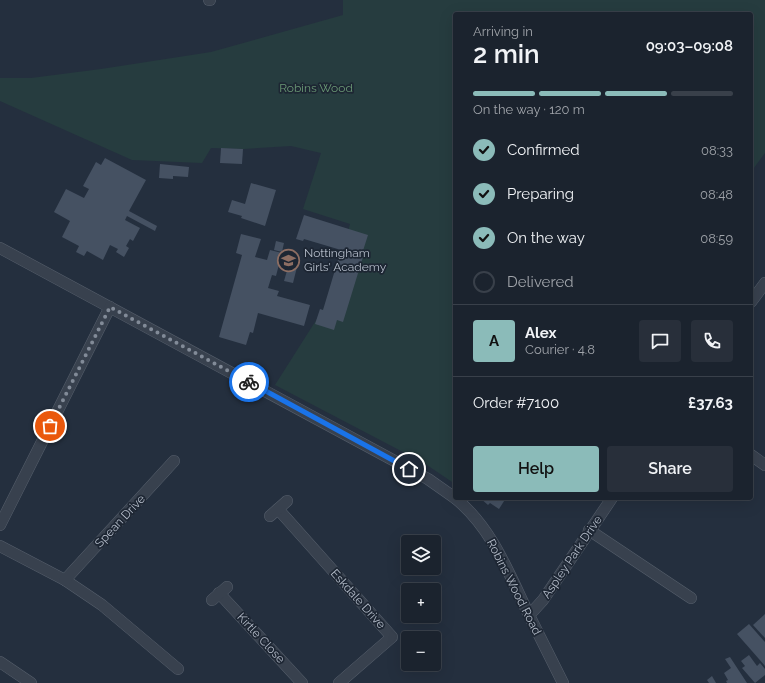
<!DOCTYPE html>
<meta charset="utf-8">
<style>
:root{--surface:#1b232e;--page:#282f3a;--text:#f1f3f6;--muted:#a0a4aa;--line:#39404a;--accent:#8bbbb9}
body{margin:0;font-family:Raleway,sans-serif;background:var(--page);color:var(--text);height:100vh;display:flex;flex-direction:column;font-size:15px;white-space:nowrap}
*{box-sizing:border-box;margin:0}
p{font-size:13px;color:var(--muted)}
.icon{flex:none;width:22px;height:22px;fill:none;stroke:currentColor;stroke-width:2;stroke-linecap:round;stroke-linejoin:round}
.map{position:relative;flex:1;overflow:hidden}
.drawer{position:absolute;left:453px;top:12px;width:300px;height:488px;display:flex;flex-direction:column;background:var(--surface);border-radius:4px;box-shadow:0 4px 16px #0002,0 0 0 1px var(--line)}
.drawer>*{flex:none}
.controls{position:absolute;left:401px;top:535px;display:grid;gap:8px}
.controls a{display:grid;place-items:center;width:40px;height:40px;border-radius:4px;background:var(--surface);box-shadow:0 4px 16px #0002,0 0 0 1px var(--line);font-size:20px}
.pin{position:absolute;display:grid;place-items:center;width:34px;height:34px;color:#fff;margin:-17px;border:2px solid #fff;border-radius:50%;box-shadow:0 1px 4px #0007}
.courier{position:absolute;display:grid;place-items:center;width:40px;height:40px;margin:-20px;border:3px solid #1a73e8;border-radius:50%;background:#fff;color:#222;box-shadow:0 1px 5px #0007}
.head em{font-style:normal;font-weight:600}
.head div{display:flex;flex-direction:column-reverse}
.head{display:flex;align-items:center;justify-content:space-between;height:68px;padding:0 20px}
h1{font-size:26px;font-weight:600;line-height:30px}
.bar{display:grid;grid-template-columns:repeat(4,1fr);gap:6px 4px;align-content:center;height:48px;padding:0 20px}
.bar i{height:5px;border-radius:3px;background:var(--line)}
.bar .current{background:var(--accent)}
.bar p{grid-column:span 4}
.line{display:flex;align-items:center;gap:10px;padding:0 20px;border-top:1px solid var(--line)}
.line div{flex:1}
.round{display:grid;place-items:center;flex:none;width:42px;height:42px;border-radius:4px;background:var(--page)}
ol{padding:0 20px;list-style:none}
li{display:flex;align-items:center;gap:12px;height:44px}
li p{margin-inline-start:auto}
li .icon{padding:4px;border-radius:50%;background:var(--accent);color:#111;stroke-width:4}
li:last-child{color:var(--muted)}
li i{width:22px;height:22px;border:2px solid var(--line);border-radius:50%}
.button{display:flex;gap:8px;margin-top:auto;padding:8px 20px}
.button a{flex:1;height:46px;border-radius:4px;background:var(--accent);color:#111;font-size:16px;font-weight:600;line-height:46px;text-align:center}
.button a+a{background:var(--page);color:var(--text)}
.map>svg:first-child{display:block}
.green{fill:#263c3f}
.building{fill:#455162}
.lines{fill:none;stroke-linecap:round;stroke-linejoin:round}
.minor-casing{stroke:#565f6c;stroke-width:12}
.minor{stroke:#38414e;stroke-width:11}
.done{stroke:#828b98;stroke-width:4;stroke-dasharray:0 7.2}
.route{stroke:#1a73e8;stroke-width:5}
.labels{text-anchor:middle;stroke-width:3.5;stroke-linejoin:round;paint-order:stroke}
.park-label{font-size:12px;fill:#6b9a76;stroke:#1d2633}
.poi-label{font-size:12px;fill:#b4bcc9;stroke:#1d2633;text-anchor:start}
.street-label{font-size:12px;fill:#b4bcc9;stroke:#1d2633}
</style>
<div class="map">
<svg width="765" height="683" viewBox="0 0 765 683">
<rect width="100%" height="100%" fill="#242f3e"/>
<path class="green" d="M343,0H765V153L751,172V14H455V484L424,463L275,385L327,303L350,224L303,209L321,153L291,146L243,149L211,148L202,163L132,160L0,101V78H31L101,69L211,52L343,15Z"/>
<g class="building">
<path d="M221,148L243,149L242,164L220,163Z"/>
<path d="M105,158L146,180L129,211L157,226L155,231L127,216L125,220L140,228L133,241L130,239L126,246L129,248L124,257L116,252L118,249L110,245L103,260L87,251L84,256L76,252L79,246L62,237L70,221L54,212L66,189L84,198L89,189L83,186L96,162L101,165Z"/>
<path d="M160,164L189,167L188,177L173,176V179L159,178Z"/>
<path d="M251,183L276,190L265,226L241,218L242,216L228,212L232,200L245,204Z"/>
<path d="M304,215L368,235L361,257H363L343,322L337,320L334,330L315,324L320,309L323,310L341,250L304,239L303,241L296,239Z"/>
<path d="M241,234L261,239L255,257L267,260L270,250L282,253L276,276L272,275L268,288L279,291L277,296L310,305L304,326L258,313L253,333L250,332L246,345L219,337L242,255L236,253Z"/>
<path d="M276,241L284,243L282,252L274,250Z"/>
<path d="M291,257L299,259L293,283L284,281Z"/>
<path d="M480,498H506L499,509L490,503L488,505Z"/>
<path d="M765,614V638L753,625Z"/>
<path d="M749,624L765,642V666L737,634Z"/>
<path d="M749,655L757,666L760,663L765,669V675L755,683L742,668L745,666L741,661Z"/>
<path d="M730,657L747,683H727L726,681L728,680L724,673L731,668L725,659Z"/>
<path d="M712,676L716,683H709L707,680Z"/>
</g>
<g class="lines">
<defs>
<g id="minor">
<path d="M209,0H210"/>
<path d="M0,248L428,479L455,498"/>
<path d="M751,302L765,283"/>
<path d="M751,455L765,465"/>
<path d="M455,498C491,527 508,571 527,611C539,635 551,659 563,683"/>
<path d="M278,509L392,637L339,683"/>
<path d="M270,516L287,501"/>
<path d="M0,525L110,307"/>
<path d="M589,530L691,598"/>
<path d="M0,546L65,580L102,605L178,669"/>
<path d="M65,580L174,461"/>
<path d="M219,593L302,683"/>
<path d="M212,600L227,587"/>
<path d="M527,611H533L543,600L612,498"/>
<path d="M0,662L31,683"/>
</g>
</defs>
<use href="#minor" class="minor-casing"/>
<use href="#minor" class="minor"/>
</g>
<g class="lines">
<path class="done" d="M50,426L110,307L249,382"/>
<path class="route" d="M249,382L409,469"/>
</g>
<defs>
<symbol id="school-ring" viewBox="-11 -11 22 22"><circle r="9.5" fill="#1d2633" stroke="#8d6e63" stroke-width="1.5"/><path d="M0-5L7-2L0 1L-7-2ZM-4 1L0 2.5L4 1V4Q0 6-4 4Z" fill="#8d6e63"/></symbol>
</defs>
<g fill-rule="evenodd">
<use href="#school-ring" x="276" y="248" width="25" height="25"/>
</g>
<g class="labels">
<g class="park-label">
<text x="316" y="92">Robins Wood</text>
</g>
<g class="poi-label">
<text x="304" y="257">Nottingham<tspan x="304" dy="14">Girls' Academy</tspan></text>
</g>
<g class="street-label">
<text transform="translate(120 521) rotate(-47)" y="4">Spean Drive</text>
<text transform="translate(572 557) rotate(-56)" y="4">Aspley Park Drive</text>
<text transform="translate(514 587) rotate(63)" y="4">Robins Wood Road</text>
<text transform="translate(358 599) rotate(48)" y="4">Eskdale Drive</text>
<text transform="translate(261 638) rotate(47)" y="4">Kirtle Close</text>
</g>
</g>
</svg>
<div class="controls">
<a><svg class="icon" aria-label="layers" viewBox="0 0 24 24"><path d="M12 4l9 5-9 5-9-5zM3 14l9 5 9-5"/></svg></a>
<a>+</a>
<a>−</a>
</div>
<div class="pin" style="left:50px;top:426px;background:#ea580c"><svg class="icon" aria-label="bag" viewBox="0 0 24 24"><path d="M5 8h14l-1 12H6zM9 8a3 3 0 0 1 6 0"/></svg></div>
<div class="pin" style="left:409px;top:469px;background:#1f2937"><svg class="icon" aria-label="home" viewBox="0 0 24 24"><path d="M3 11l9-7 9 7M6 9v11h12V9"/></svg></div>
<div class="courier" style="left:249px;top:382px"><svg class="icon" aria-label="bike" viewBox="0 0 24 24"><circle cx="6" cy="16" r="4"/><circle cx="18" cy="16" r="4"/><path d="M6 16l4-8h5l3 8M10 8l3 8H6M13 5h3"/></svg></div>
<section class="drawer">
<div class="head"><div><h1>2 min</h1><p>Arriving in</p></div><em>09:03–09:08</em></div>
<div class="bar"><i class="current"></i><i class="current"></i><i class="current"></i><i></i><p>On the way · 120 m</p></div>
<ol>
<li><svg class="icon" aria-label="check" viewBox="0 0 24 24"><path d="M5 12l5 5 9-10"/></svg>Confirmed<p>08:33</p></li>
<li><svg class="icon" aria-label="check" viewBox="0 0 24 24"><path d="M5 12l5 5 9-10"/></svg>Preparing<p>08:48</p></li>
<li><svg class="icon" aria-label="check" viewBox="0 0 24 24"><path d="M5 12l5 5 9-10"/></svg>On the way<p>08:59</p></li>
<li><i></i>Delivered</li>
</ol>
<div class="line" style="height:72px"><b class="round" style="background:var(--accent);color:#111">A</b><div><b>Alex</b><p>Courier · 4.8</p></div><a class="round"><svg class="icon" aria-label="chat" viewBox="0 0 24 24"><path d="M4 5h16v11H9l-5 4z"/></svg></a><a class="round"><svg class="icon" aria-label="phone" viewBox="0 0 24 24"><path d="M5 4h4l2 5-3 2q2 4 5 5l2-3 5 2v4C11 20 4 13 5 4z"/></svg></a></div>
<div class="line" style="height:52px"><div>Order #7100</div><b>£37.63</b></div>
<div class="button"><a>Help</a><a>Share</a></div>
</section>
</div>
